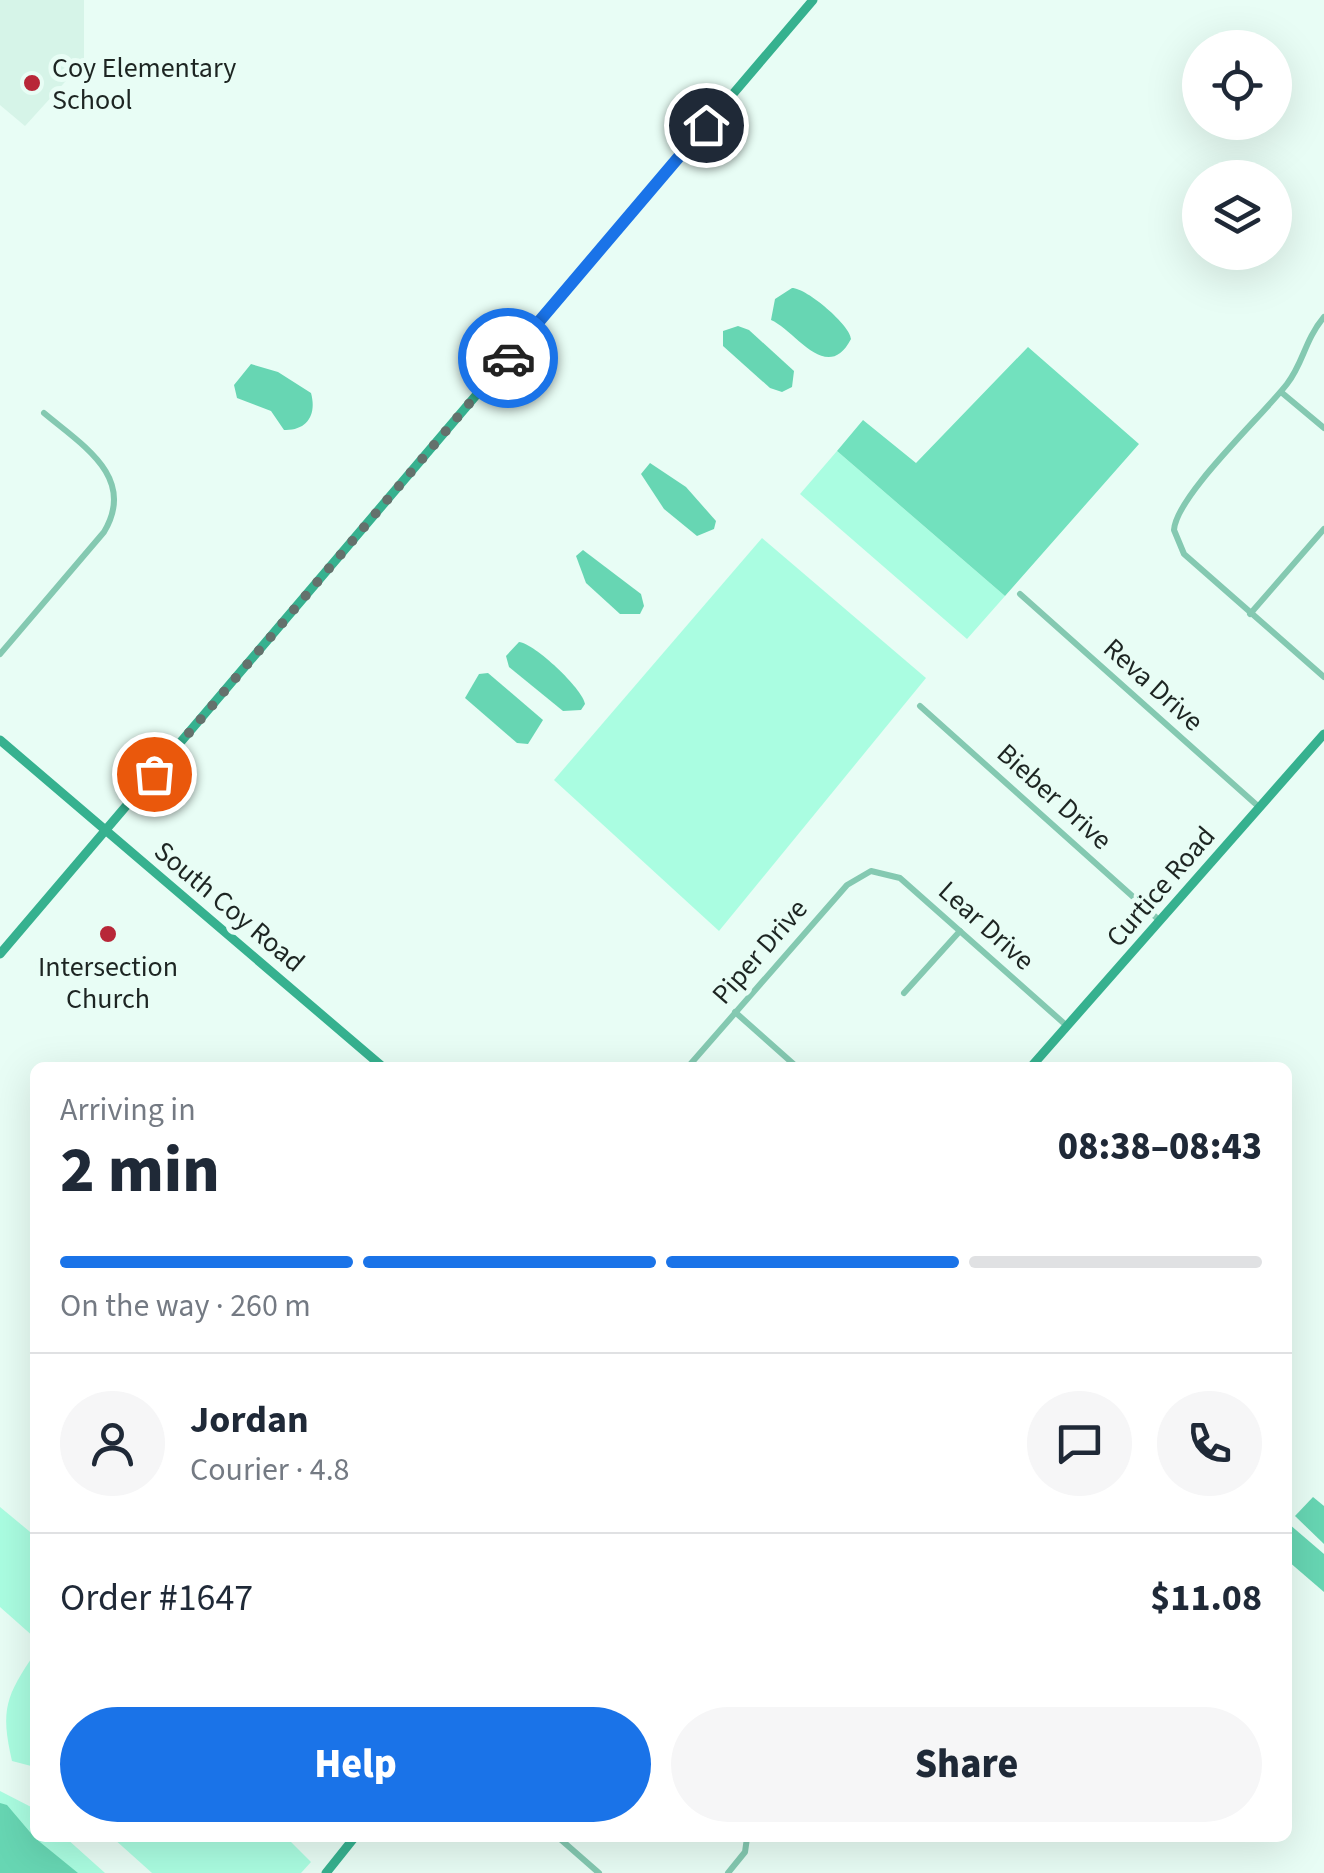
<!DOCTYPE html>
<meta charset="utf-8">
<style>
:root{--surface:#fff;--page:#f6f6f7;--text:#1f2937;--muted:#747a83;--line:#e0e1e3;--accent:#1a73e8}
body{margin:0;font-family:"Source Sans 3",sans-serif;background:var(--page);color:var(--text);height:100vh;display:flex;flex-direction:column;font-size:38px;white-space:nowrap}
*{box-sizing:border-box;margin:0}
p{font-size:32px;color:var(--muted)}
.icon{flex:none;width:55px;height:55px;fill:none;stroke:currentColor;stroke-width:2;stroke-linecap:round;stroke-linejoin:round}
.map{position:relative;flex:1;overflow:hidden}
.side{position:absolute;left:30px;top:1062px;width:1262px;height:780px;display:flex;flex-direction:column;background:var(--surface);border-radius:15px;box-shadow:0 10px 40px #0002}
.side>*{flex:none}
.tools{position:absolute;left:1182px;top:30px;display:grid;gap:20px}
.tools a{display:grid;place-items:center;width:110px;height:110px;border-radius:50%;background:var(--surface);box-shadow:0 10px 40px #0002;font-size:50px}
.pin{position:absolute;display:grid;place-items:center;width:85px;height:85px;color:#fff;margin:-42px;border:5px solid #fff;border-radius:50%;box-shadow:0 2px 10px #0007}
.courier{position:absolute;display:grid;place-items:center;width:100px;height:100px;margin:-50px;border:8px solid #1a73e8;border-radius:50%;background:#fff;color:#222;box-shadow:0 2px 12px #0007}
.summary em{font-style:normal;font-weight:800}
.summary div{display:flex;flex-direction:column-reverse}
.summary{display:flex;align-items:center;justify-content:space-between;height:170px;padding:0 30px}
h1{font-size:65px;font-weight:800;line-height:75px}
.bar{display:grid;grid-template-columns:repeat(4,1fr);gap:15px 10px;align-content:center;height:120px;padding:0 30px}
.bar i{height:12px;border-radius:8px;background:var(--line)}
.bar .active{background:var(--accent)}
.bar p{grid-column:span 4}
.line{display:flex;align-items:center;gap:25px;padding:0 30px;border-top:2px solid var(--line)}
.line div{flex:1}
.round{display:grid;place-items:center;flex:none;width:105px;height:105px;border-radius:52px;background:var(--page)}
.cta{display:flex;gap:20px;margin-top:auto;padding:20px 30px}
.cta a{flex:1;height:115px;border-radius:60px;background:var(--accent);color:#fff;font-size:40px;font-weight:800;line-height:115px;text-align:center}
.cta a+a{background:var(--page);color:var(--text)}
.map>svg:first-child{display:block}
.built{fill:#d6f4e8}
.green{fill:#aafde1}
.forest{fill:#72e1be}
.water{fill:#67d6b3}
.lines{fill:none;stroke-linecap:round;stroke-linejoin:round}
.street{stroke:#84c9b1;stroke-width:6}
.secondary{stroke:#36b18f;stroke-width:9}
.done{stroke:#64716c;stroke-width:10;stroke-dasharray:0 18}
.route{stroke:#1a73e8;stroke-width:12}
.poi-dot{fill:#b82738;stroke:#e8fdf5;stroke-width:4}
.labels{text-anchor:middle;stroke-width:10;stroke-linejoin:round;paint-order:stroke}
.poi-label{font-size:28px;fill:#1d2522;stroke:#e8fdf5;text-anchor:start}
.street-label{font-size:28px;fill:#1d2522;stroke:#e8fdf5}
</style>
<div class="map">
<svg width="1324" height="1873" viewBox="0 0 1324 1873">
<rect width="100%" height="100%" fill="#e8fdf5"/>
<path class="built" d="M0,0H84V61L25,126L0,105Z"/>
<g class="green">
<path d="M837,451L1005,596L967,639L800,494Z"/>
<path d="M762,538L926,678L719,931L554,780Z"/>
<path d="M0,1507L35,1536V1638L0,1607Z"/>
<path d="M35,1653V1767L12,1761C0,1709 6,1696 35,1653Z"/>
<path d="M0,1791L35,1809V1838H66L105,1873H0Z"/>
<path d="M113,1838H287L311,1862L301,1873H152Z"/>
</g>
<path class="forest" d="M1028,347L1139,444L1005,596L837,451L863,420L916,463Z"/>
<g class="water">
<path d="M792,288C807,288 851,326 851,339C827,385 795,330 771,320L775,299Z"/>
<path d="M738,326L749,330L794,371L792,387L782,392L770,388L723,346V331Z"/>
<path d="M251,364L278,372L311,393C317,415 307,431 284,430L271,411L237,398L234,385Z"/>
<path d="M650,463L686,487L716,521L714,529L697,536L664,509L641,474Z"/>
<path d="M583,550L641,594L644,606L640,614H620L586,583L576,556Z"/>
<path d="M519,642C535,644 582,688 585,704L581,710L563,711L509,667L506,656Z"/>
<path d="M488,673L543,720L528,744L517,743L465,698L479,674Z"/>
<path d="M1313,1497L1324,1506V1544L1295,1516Z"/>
<path d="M1289,1524L1324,1554V1592L1288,1561Z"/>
<path d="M0,1803L7,1805L35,1838L78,1873H0Z"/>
</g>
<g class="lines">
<g class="street">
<path d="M1324,317C1304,341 1304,362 1287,384C1263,415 1176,496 1174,530L1184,554L1324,677"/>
<path d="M1281,392L1324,428"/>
<path d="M1020,594L1259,807"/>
<path d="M1250,614L1324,529"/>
<path d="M0,654L104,532C137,477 82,445 44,413"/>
<path d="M920,706L1159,920"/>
<path d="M904,993L960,931"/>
<path d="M735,1012L798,1068"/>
<path d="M687,1068L847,885L871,871L900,878L1067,1026"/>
<path d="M559,1838L599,1873"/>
<path d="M728,1873L745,1852L747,1838"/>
</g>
<g class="secondary">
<path d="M0,740L384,1068"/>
<path d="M0,954L813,0"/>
<path d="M1030,1068L1324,734"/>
<path d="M326,1873L354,1838"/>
</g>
</g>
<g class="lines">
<path class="done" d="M154,774L508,358"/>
<path class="route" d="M508,358L706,125"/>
</g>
<g class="poi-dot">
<circle cx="32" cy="83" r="10"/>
<circle cx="108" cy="934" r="10"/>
</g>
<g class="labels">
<g class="poi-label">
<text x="52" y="77">Coy Elementary<tspan x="52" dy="32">School</tspan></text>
<text x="108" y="976" text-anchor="middle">Intersection<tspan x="108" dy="32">Church</tspan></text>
</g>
<g class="street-label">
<text transform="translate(1154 684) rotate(42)" y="10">Reva Drive</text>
<text transform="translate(1055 796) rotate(42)" y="10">Bieber Drive</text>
<text transform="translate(1160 886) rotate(-49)" y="10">Curtice Road</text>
<text transform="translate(230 906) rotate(40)" y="10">South Coy Road</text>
<text transform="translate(987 925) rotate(42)" y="10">Lear Drive</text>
<text transform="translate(759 951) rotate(-49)" y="10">Piper Drive</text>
</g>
</g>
</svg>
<div class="tools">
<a><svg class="icon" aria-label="locate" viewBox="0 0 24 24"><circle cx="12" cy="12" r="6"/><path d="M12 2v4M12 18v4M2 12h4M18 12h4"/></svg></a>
<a><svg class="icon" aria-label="layers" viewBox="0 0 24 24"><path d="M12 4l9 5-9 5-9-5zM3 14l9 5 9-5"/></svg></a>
</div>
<div class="pin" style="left:154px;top:774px;background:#ea580c"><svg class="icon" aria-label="bag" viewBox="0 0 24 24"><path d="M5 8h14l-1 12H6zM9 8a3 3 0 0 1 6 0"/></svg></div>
<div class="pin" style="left:706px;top:125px;background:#1f2937"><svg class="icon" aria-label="home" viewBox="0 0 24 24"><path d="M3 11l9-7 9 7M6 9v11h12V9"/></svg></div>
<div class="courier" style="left:508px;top:358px"><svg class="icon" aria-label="car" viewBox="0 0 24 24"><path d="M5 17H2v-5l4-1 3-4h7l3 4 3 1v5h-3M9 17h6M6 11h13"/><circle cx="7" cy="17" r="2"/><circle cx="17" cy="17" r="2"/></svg></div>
<section class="side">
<div class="summary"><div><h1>2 min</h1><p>Arriving in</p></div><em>08:38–08:43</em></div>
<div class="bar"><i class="active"></i><i class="active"></i><i class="active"></i><i></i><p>On the way · 260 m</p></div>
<div class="line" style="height:180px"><a class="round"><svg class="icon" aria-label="person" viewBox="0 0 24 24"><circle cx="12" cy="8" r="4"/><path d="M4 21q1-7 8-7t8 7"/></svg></a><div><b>Jordan</b><p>Courier · 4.8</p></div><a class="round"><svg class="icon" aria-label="chat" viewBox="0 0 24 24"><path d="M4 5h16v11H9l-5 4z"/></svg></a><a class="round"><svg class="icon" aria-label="phone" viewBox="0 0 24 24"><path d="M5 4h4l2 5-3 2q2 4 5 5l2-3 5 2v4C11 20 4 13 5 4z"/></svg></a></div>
<div class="line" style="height:130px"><div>Order #1647</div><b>$11.08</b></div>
<div class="cta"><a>Help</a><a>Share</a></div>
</section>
</div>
